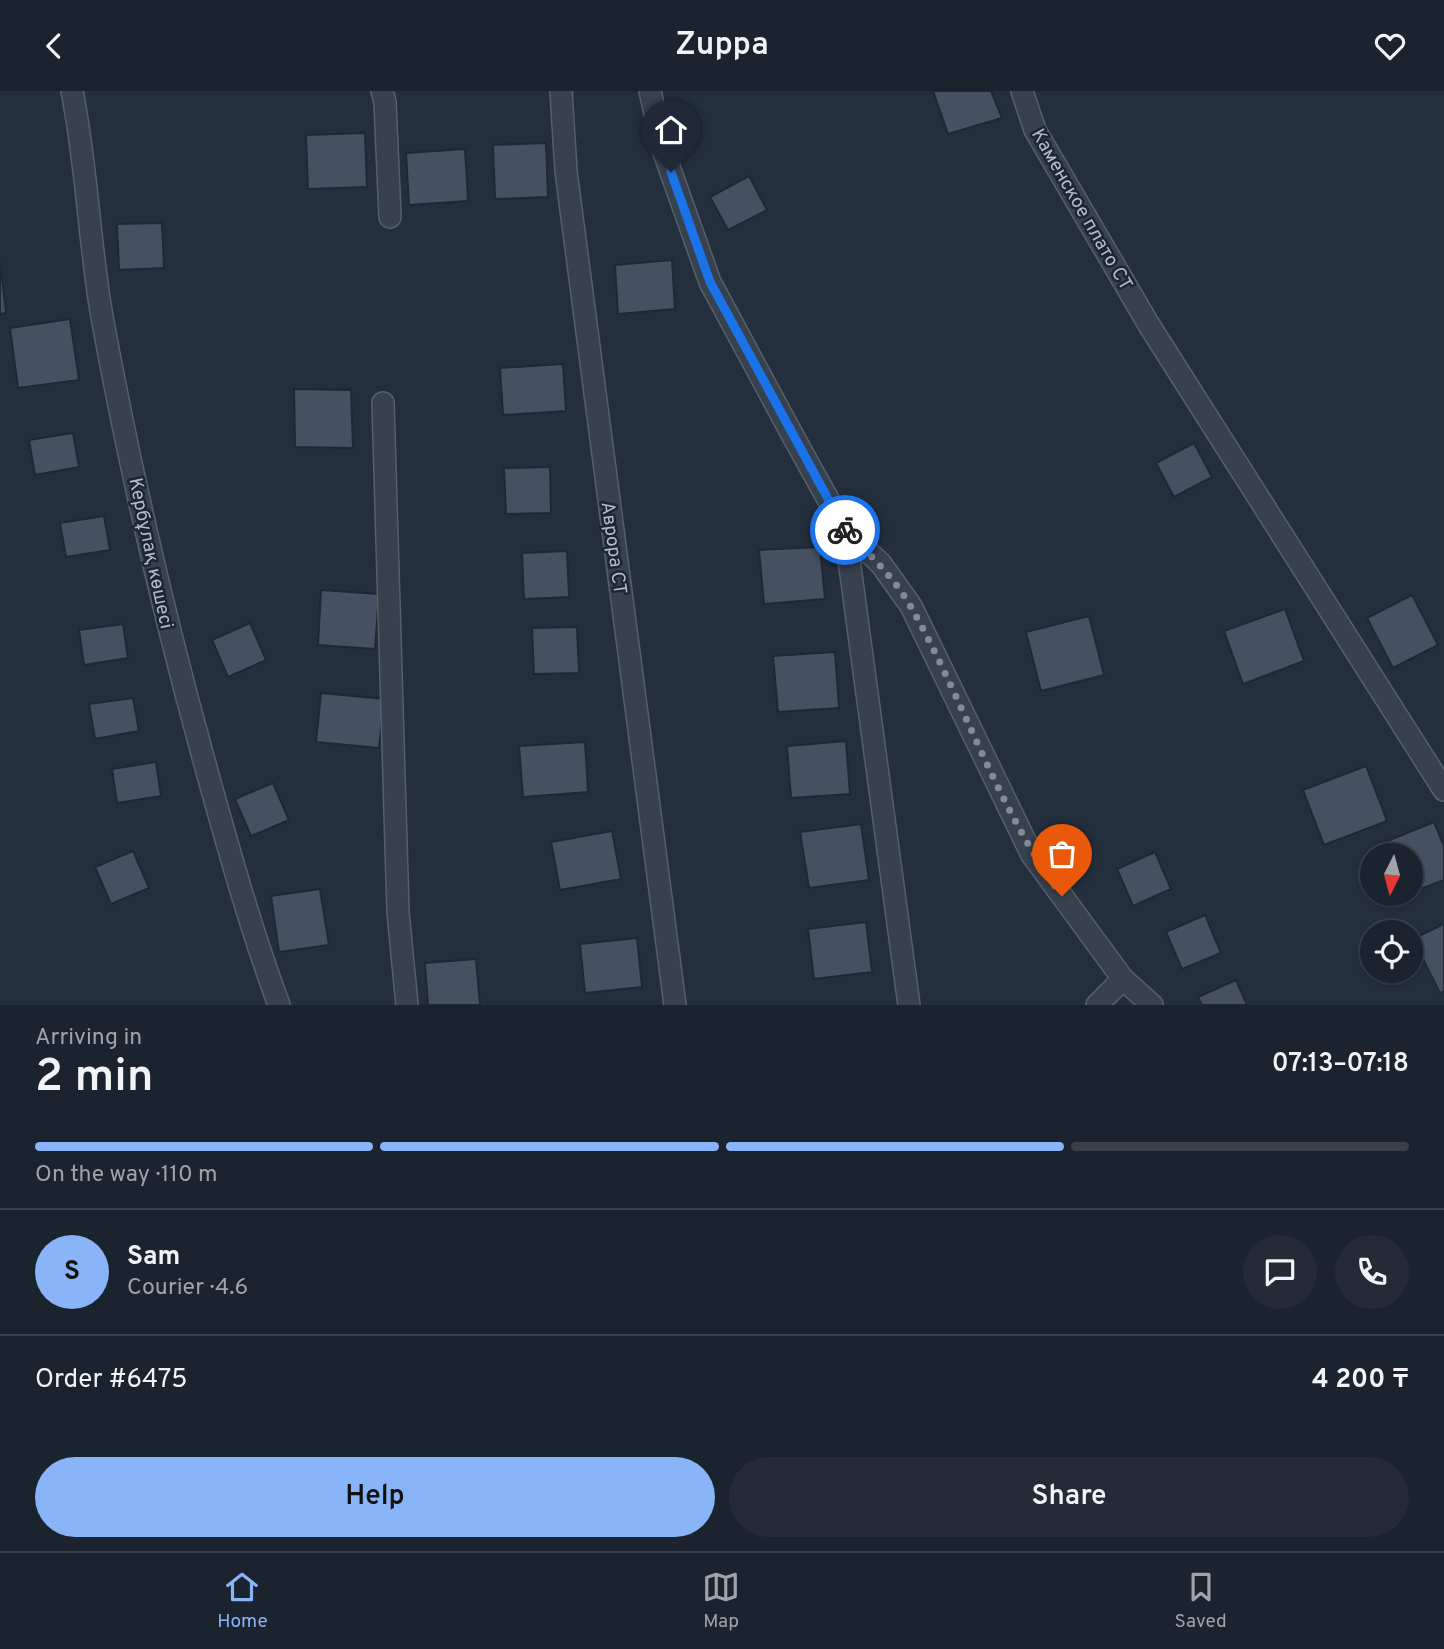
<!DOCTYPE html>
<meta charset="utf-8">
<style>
:root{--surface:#1b232e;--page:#242b36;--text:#f1f3f6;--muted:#a0a4aa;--line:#39404a;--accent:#8ab4f8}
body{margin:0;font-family:Overpass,sans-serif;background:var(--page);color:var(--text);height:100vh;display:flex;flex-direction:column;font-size:26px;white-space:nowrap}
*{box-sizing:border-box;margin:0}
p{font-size:23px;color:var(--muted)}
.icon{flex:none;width:38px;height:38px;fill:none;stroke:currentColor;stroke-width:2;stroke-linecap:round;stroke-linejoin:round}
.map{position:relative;height:914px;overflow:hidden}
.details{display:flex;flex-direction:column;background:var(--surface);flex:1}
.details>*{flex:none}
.needle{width:46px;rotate:186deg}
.controls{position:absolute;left:1360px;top:752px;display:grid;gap:14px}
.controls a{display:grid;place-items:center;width:63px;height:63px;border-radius:50%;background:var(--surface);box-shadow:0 2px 5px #0004,0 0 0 2px var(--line);font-size:35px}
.pin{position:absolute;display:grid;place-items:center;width:60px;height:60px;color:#fff;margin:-72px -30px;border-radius:50% 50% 50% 0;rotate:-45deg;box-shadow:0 0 7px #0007}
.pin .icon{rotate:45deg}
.courier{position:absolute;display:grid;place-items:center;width:70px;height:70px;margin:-35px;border:5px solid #1a73e8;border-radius:50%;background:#fff;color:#222;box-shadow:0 2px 9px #0007}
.overview em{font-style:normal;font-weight:600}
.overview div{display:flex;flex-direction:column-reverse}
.overview{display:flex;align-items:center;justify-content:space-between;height:119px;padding:0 35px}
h1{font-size:46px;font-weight:600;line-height:52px}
.bar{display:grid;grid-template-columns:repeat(4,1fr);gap:10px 7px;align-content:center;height:84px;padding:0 35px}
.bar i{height:9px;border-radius:5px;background:var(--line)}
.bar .selected{background:var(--accent)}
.bar p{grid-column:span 4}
.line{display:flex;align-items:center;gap:18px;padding:0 35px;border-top:2px solid var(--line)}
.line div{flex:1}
.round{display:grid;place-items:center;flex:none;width:74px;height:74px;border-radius:37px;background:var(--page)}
.primary-button{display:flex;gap:14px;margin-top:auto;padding:14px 35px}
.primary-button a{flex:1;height:80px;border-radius:42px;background:var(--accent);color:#111;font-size:28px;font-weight:600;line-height:80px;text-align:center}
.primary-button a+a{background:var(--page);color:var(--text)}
header{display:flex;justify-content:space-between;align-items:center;height:91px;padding:0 35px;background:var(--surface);font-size:32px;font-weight:600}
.menu{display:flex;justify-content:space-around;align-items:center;height:98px;border-top:2px solid var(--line);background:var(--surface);font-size:19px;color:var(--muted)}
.menu a{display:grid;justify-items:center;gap:4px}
.menu .selected{color:var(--accent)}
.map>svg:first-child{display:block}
.building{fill:#455162;stroke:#1f2835;stroke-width:2}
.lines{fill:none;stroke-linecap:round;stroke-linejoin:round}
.street-casing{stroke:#565f6c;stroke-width:24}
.street{stroke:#38414e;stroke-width:21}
.done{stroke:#828b98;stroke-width:7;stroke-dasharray:0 12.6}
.route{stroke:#1a73e8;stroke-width:9}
.labels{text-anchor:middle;stroke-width:5;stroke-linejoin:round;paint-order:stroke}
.street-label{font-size:19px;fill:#b4bcc9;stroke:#1d2633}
</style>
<header><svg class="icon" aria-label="back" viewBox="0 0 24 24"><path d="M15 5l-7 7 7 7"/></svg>Zuppa<svg class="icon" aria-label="heart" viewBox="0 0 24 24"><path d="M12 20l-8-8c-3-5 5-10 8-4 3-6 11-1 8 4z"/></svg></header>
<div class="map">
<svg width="1444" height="914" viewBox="0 0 1444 914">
<rect width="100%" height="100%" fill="#242f3e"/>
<g class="building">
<path d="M933,0H991L1002,27L948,43Z"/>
<path d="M365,42L367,96L308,98L306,44Z"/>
<path d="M546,52L548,106L495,108L493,54Z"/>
<path d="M465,58L468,110L409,114L406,62Z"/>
<path d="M749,85L767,119L728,139L710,106Z"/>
<path d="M162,132L164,177L119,179L117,133Z"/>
<path d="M672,169L675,218L618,223L615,174Z"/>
<path d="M0,170L6,222L0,223Z"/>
<path d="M70,228L79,289L18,297L10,237Z"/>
<path d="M563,273L566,320L503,324L500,277Z"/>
<path d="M294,298L351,299L353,357L295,356Z"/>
<path d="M73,342L79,376L35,384L29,349Z"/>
<path d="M1194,352L1212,386L1174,406L1156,372Z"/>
<path d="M550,376L551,422L506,423L504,377Z"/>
<path d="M104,425L110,459L66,466L60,432Z"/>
<path d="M820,456L825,508L764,513L759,459Z"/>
<path d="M567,460L569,506L524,508L522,462Z"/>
<path d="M321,499L379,503L375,558L318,554Z"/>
<path d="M1412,504L1438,554L1393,577L1367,527Z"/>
<path d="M1285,518L1304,570L1243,593L1224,540Z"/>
<path d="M1089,525L1104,584L1041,600L1026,541Z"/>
<path d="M250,532L266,569L228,586L212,549Z"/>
<path d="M123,533L128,567L84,574L79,539Z"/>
<path d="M577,536L579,582L534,583L532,537Z"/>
<path d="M835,561L839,617L778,621L773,565Z"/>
<path d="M321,602L384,608L379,657L316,651Z"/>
<path d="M133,607L139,640L95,648L89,613Z"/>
<path d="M846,650L850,703L791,707L787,655Z"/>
<path d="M585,651L588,701L523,706L519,655Z"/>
<path d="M156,671L161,705L117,712L112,678Z"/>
<path d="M1366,675L1387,730L1324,754L1303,699Z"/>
<path d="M273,692L289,729L251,745L235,708Z"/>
<path d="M1434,731L1444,755V789L1410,802V765H1374L1370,757Z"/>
<path d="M861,733L869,789L809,797L800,741Z"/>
<path d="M612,740L621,788L560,799L551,751Z"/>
<path d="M133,760L149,797L111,813L95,776Z"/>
<path d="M1155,761L1171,798L1133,815L1117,778Z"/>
<path d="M320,798L329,854L279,861L271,805Z"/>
<path d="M1205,824L1221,862L1182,878L1166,841Z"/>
<path d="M866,831L872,881L814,888L808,838Z"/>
<path d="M1444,833V900L1440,902L1413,848Z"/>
<path d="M637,847L642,896L585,902L580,853Z"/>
<path d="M476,868L480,914H428L425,872Z"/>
<path d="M1236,889L1247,914H1202L1198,906Z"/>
</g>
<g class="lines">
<defs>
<g id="street">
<path d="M72,0C87,75 89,151 102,226C129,374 163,520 203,666C226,749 249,833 279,914"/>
<path d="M382,0L385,11L390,126"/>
<path d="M561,0L566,80L675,914"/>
<path d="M650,0L663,59L710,191L794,347L845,439L881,473L911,515L1032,764L1123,888L1152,914"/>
<path d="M1022,0L1035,39L1149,234L1444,699"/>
<path d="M383,312L398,821L407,914"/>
<path d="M845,439L909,914"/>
<path d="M1097,914L1123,888"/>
</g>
</defs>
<use href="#street" class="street-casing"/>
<use href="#street" class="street"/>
</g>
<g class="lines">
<path class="done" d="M845,439C869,463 894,486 911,516C965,611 997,717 1062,805"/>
<path class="route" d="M671,81L710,191L845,439"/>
</g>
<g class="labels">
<g class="street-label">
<text transform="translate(1083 118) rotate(60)" y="7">Каменское плато СТ</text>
<text transform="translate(615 457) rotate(82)" y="7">Аврора СТ</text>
<text transform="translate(152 462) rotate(78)" y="7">Кербұлақ көшесі</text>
</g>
</g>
</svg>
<div class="controls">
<a><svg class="needle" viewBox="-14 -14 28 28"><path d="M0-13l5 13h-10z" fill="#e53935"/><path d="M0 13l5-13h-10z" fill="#a0a4aa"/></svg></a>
<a><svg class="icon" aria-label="locate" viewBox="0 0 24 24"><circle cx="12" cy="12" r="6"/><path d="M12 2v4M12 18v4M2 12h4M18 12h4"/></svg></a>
</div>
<div class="pin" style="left:1062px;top:805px;background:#ea580c"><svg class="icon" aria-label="bag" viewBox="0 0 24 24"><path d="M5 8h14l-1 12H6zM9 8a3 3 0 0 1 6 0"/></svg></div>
<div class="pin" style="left:671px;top:81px;background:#1f2937"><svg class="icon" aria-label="home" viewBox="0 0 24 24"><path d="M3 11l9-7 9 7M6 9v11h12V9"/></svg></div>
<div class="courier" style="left:845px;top:439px"><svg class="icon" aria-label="bike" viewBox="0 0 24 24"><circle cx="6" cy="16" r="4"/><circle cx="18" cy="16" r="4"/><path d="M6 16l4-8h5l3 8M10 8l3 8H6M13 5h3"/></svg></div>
</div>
<section class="details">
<div class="overview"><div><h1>2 min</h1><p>Arriving in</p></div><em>07:13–07:18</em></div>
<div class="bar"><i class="selected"></i><i class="selected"></i><i class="selected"></i><i></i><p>On the way · 110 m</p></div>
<div class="line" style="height:126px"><b class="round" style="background:var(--accent);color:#111">S</b><div><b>Sam</b><p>Courier · 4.6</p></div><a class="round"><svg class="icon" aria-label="chat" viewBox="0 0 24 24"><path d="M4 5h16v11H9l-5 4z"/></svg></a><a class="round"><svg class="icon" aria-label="phone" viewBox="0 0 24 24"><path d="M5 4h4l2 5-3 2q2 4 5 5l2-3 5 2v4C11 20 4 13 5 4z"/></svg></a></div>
<div class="line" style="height:91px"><div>Order #6475</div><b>4 200 ₸</b></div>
<div class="primary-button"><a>Help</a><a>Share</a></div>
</section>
<nav class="menu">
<a class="selected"><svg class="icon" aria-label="home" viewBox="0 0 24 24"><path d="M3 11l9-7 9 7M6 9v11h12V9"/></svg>Home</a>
<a><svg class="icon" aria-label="map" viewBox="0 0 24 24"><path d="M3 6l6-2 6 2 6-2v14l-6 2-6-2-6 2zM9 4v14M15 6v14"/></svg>Map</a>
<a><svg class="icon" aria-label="saved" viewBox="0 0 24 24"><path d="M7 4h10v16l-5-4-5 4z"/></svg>Saved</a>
</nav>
